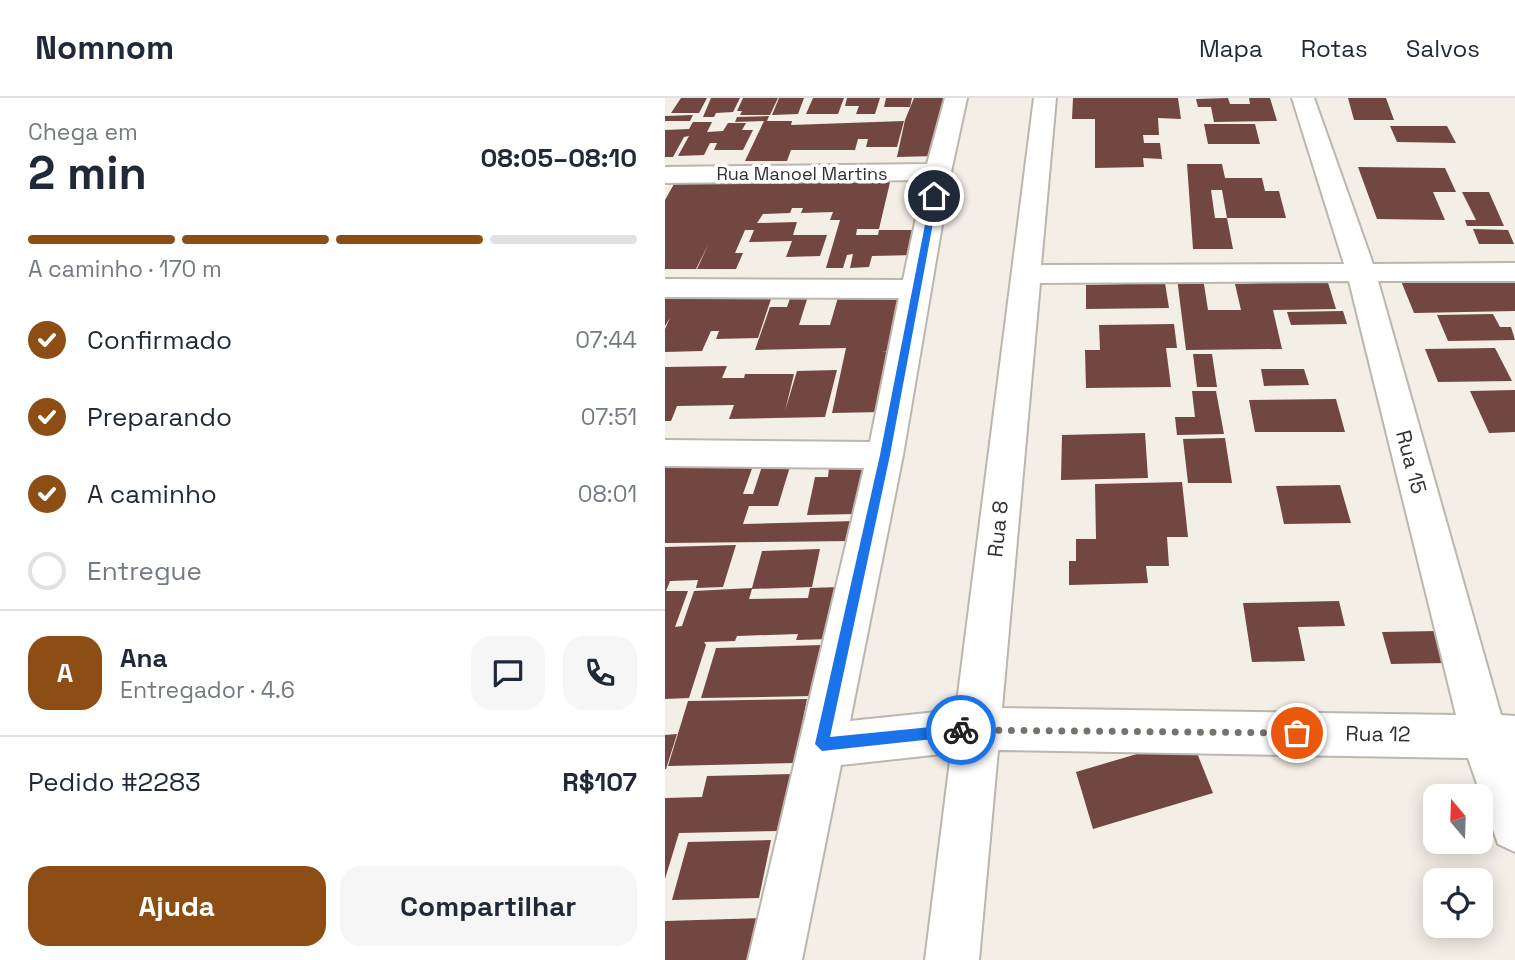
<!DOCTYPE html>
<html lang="pt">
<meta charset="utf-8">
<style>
:root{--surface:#fff;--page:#f6f6f7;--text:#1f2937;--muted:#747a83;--line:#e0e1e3;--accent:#8d4e15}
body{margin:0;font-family:"Space Grotesk",sans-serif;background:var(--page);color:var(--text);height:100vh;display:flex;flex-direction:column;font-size:26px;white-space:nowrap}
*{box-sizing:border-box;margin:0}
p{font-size:23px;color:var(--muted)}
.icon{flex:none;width:38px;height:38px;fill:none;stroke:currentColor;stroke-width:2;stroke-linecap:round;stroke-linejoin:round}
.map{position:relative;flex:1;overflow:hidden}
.panel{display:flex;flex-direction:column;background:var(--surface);width:665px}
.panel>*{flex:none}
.needle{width:46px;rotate:341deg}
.fabs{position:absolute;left:758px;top:686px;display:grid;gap:14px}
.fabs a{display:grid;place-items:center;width:70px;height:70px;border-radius:14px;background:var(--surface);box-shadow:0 4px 18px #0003;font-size:35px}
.pin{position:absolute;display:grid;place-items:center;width:60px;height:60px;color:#fff;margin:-30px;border:4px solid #fff;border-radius:50%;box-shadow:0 2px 7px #0007}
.courier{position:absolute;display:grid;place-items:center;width:70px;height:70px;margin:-35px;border:5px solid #1a73e8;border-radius:50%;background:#fff;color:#222;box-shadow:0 2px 9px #0007}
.summary em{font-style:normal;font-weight:800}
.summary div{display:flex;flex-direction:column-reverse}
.summary{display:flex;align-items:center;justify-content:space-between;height:119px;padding:0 28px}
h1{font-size:46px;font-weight:800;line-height:52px}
.bar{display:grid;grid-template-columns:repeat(4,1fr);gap:10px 7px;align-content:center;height:84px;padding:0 28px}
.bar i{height:9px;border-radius:5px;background:var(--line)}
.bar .on{background:var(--accent)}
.bar p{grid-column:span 4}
.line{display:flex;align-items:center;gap:18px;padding:0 28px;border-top:2px solid var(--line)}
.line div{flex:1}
.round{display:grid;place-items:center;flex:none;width:74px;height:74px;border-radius:21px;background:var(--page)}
ol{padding:0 28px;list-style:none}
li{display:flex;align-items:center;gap:21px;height:77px}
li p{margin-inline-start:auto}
li .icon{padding:7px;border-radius:50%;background:var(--accent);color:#fff;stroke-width:4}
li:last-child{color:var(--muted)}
li i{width:38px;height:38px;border:4px solid var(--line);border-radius:50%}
.primary-button{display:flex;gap:14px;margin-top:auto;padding:14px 28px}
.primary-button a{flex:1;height:80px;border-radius:21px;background:var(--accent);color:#fff;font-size:28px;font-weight:800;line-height:80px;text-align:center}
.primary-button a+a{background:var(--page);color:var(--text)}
header{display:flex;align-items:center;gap:42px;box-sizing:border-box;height:98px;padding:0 35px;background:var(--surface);border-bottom:2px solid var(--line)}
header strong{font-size:33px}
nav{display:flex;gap:38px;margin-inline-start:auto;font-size:24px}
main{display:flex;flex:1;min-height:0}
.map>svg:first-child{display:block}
.building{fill:#724641}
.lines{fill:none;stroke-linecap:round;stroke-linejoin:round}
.minor-casing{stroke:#bbb6ae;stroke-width:4}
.minor{fill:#fff;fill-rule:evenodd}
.route{fill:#1a73e8}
.done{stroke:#76726e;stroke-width:7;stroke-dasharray:0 12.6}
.labels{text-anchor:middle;stroke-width:7;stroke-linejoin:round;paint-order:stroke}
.far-street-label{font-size:18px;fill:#32302d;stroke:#fff}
.street-label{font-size:21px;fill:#32302d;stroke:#fff}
</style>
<header>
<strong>Nomnom</strong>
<nav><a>Mapa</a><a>Rotas</a><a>Salvos</a></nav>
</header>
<main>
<section class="panel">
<div class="summary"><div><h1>2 min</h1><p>Chega em</p></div><em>08:05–08:10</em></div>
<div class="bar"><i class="on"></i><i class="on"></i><i class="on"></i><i></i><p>A caminho · 170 m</p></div>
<ol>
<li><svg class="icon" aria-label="check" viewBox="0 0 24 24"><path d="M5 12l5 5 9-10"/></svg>Confirmado<p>07:44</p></li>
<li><svg class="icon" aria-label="check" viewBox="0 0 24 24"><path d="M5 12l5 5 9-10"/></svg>Preparando<p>07:51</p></li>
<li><svg class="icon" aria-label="check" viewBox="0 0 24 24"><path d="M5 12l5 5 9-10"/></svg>A caminho<p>08:01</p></li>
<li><i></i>Entregue</li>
</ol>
<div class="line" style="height:126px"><b class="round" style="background:var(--accent);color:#fff">A</b><div><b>Ana</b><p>Entregador · 4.6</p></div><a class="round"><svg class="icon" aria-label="chat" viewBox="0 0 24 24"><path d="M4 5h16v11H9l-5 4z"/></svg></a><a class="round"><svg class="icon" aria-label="phone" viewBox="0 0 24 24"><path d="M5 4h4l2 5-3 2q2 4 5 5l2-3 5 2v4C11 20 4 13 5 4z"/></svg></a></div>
<div class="line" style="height:91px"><div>Pedido #2283</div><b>R$107</b></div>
<div class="primary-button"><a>Ajuda</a><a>Compartilhar</a></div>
</section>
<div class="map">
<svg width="850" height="862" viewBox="0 0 850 862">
<rect width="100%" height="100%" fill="#f3eee6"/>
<g class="building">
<path d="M16,0H42L34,15H6Z"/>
<path d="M46,0H75L68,14L51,15L49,19H38Z"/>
<path d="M78,0H113L105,17H75L77,13H72Z"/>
<path d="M114,0H139L133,16L107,17Z"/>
<path d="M148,0H179L173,16H141Z"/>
<path d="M182,0H215L210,16H191L194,8H180Z"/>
<path d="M221,0H247L245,9H219Z"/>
<path d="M249,0H282L270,58L232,59L240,22Z"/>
<path d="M408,0H513L516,21L493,20L494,37H478L479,45H495L497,61L478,60L479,69L430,70V21H407Z"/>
<path d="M563,0L565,6H585L584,0H605L612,23L549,24L546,9H533L531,1Z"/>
<path d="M683,0H721L729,22H689Z"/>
<path d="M28,17L25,23H0V18Z"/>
<path d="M104,18L102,23H127L126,27L239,23L232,49H201L203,41H193L190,52H126L122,63H80L99,23L70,24L72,19Z"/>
<path d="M28,24H47L42,34L58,33L63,25H81L77,32H88L78,52H49L52,45H45L39,57L13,58L24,38L19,39L8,59H0V32L24,31Z"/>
<path d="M539,26H590L595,46H543Z"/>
<path d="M725,28H782L791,45L732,44Z"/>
<path d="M522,66H557L560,80H597L600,93H614L621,120H562L557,92H546L550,120H562L568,151H528Z"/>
<path d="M693,69L780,70L791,94H768L780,122L712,121Z"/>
<path d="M50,80H226L214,131H192L191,137H213L214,132H255L250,157L207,158L204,169L185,170L188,156L182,157L178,170H161L175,122H165L168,114L136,115L138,110H127L125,115L98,116L92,125L132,124L128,137H162L155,158L121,159L127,143L84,144L89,132H80L70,155H78L71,171H32L44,145L31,171H0V102L9,86H47Z"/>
<path d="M797,94H824L839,128H802L800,122H811Z"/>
<path d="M808,131L843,132L849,146H814Z"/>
<path d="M661,178L671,211L608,212L617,251L521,252L512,180H538L543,212H576L570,186L599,185L597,179Z"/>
<path d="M850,181V213L749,215L736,183Z"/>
<path d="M500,185L504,210L421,211V187Z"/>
<path d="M108,195L93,240L51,241L54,233H46L37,253L0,254V231L5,220L0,228V196Z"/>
<path d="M127,195H144L134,227H165L174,196L243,195L232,253H217L227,254L215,314L167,315L181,250L90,252L105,209H122Z"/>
<path d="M678,213L682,226L626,227L622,214Z"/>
<path d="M828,216L835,229H846L850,242L783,243L772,217Z"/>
<path d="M509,226L512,250H501L506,289L421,290L420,252H435L434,227Z"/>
<path d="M830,250L847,283L773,284L760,251Z"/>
<path d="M528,256H547L552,289H532Z"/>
<path d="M62,268L57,280H79L80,276H129L120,313L132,273L172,272L160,319L64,321L69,307L12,308L6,323H0V269Z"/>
<path d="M596,271H639L644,287L599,288Z"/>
<path d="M850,292V334L824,335L805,293Z"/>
<path d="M527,293H551L559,336L512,337L510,319H530Z"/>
<path d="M671,301L680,334H590L584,302Z"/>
<path d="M480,335L483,380L396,382L397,337Z"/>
<path d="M560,340L567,385H523L518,341Z"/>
<path d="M90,362L78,396H88L99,362H127L113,408H84L78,426L191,423L187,443L0,445V363Z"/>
<path d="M200,369L192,416L142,417L150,379H163L164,370Z"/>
<path d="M517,384L523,439H502L504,468H481L483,485L404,487V463H411V441H431L430,386Z"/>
<path d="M675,387L686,425L619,426L611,388Z"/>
<path d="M71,447L58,489L31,490L33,482L5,483L1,493H23L10,529L17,528L29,493L87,490L97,453L155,451L147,489L87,491L84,501L143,500L145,490L175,489L165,541L131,542L133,536L72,538L70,543L39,544L41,547L24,600L0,601V449Z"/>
<path d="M674,503L680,528L633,529L640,563L587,564L578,505Z"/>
<path d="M772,533L782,565L726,566L717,534Z"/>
<path d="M158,547L148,598L36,600L51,550Z"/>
<path d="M142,601L129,665L3,668L23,603Z"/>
<path d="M12,636L1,671H0V637Z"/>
<path d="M526,640L548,695L428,731L411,674Z"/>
<path d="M128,676L116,733L14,735L0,781V700L37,699L42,678Z"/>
<path d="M106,742L94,800L7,802L23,744Z"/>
<path d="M103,820L94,862H0V823Z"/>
</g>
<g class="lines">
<defs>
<path id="minor" d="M280,0H302L286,74L238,357L185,623L291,612L369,0H391L376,167L679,166L627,0H649L708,166L850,165V183H713L836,617L850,618V754L833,746L803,660L333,652L314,862H260L286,655L176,667L137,862H83L199,370L0,368V342L205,344L234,200L0,199V181L238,182L259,82L0,85V69L262,66ZM684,183L791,617L337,610L375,185Z"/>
</defs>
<use href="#minor" class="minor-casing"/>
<use href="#minor" class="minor"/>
</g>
<path class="route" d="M266,96L273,98L225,357L165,639L296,626L303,632L296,638L157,653L150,646L215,357Z"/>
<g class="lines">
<path class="done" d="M296,632L632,635"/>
</g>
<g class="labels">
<g class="far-street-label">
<text x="137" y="82">Rua Manoel Martins</text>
</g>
<g class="street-label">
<text transform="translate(746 364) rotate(75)" y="7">Rua 15</text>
<text transform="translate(333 431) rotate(-84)" y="7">Rua 8</text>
<text transform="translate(713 636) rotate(1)" y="7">Rua 12</text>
</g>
</g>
</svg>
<div class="fabs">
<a><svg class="needle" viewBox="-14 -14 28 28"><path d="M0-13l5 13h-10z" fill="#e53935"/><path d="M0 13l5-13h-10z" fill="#747a83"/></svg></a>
<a><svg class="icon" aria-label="locate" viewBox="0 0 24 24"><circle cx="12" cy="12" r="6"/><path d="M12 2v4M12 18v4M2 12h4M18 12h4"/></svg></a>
</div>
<div class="pin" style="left:632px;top:635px;background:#ea580c"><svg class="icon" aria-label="bag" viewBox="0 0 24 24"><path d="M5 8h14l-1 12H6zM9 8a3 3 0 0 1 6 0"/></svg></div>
<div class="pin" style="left:269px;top:98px;background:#1f2937"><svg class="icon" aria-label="home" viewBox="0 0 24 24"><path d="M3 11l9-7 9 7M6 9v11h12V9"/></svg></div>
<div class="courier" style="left:296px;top:632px"><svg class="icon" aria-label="bike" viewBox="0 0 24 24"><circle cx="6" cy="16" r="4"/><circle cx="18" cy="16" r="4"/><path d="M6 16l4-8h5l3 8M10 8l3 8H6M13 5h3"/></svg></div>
</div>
</main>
